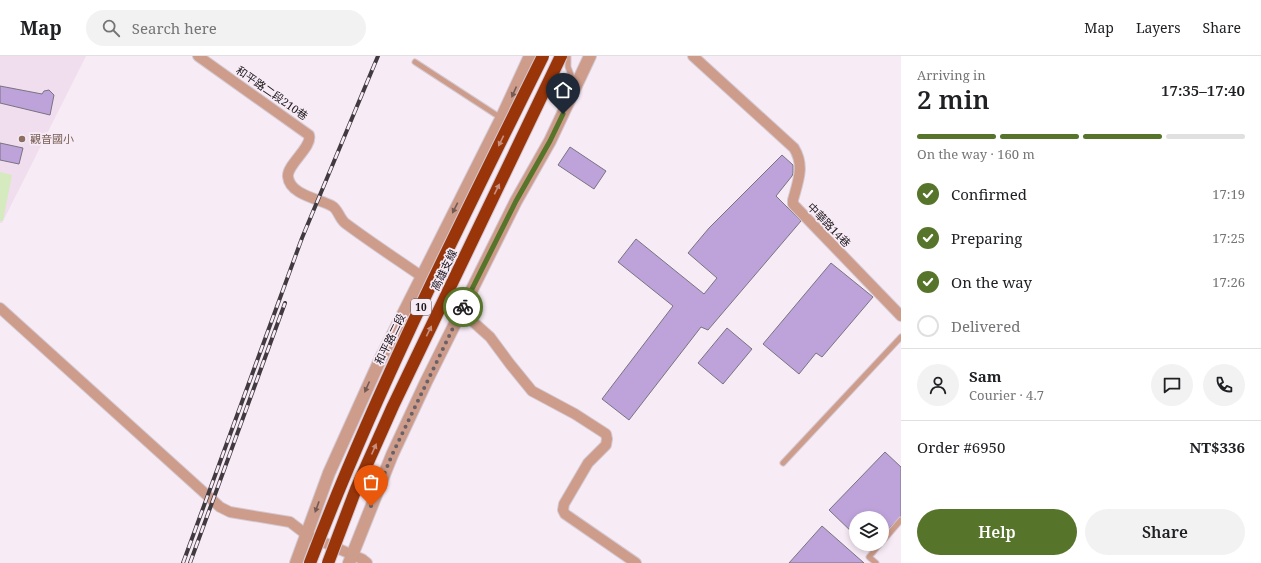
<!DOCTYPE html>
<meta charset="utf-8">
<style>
:root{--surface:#fff;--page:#f2f2f2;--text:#202124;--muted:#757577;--line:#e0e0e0;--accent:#56752b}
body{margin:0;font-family:"Noto Serif","Noto Sans TC",serif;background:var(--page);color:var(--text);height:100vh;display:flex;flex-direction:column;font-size:15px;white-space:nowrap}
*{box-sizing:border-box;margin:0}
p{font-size:13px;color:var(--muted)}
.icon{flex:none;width:22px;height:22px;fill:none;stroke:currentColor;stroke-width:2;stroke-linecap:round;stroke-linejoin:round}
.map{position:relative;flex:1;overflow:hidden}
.side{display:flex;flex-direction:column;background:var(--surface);width:360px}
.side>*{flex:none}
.tools{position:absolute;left:849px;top:455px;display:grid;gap:8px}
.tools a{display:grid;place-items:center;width:40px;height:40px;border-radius:50%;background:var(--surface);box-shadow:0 2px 6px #0003;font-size:20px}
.pin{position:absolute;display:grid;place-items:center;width:34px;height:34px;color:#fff;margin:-41px -17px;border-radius:50% 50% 50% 0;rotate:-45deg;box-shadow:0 0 4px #0007}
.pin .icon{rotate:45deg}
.courier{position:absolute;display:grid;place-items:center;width:40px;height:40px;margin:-20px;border:3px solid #56752b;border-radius:50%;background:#fff;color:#222;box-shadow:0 1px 5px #0007}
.summary em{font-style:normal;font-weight:600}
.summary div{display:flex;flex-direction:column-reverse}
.summary{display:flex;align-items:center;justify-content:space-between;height:68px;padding:0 16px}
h1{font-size:26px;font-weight:600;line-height:30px}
.bar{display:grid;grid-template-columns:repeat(4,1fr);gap:6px 4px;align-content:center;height:48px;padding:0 16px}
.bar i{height:5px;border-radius:3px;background:var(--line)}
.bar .selected{background:var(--accent)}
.bar p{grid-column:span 4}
.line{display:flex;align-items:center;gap:10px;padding:0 16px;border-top:1px solid var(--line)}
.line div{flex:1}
.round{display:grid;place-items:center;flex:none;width:42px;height:42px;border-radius:21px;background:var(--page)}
ol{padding:0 16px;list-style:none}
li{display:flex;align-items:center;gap:12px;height:44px}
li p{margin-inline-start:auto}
li .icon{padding:4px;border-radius:50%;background:var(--accent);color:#fff;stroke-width:4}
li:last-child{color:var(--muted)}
li i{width:22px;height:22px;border:2px solid var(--line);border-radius:50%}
.primary-button{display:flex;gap:8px;margin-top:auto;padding:8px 16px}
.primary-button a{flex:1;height:46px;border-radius:24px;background:var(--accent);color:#fff;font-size:16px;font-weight:600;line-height:46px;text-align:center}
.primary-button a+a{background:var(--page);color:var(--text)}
header{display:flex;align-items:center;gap:24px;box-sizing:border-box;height:56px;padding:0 20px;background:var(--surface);border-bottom:1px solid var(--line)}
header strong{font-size:19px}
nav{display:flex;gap:22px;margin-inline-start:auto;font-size:14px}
.search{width:280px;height:36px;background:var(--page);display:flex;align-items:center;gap:10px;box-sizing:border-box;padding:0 14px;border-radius:22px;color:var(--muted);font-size:15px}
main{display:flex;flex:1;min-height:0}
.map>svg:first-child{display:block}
.built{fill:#f0ddee}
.green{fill:#d5eabe}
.building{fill:#bda3da;stroke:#797380}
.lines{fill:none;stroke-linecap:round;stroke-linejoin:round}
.service-casing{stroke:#d4c9d3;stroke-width:7}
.minor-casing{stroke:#d4c9d3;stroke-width:12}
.tertiary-casing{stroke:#d4c9d3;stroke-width:14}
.service{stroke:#cd9c8b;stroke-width:5}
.minor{stroke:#cd9c8b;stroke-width:10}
.tertiary{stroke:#cd9c8b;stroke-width:12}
.rail-casing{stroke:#413b40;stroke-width:4}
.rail{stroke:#f7ebf6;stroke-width:2.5;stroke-dasharray:8;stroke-linecap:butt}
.motorway-bridge-casing{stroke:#d4c9d3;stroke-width:14;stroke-linecap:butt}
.motorway-bridge{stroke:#993509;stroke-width:12}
.oneway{fill:#745a53}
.oneway2{fill:#c89080}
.done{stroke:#696168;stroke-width:4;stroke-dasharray:0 7.2}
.route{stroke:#56752b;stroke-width:5}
.education-dot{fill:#8d6e63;stroke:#f7ebf6;stroke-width:1.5}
.labels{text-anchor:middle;stroke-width:3.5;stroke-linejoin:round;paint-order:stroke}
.shield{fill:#f7ebf6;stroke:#5e575d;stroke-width:1}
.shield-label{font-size:10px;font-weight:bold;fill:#1c171b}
.street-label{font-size:11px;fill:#1c171b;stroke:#f7ebf6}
.education-label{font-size:11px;fill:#785e54;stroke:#f7ebf6;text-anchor:start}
</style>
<header>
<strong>Map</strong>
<div class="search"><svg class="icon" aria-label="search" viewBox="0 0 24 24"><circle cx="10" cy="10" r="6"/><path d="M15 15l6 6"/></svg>Search here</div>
<nav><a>Map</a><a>Layers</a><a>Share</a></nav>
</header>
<main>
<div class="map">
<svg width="901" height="507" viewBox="0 0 901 507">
<rect width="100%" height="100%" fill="#f7ebf6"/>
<path class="built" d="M0,0H86L2,167H0Z"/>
<path class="green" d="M0,116L12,119L3,165H0Z"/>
<g class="building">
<path d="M0,30L42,38L44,35L49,34L54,39L50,59L0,47Z"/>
<path d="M0,87L23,92L19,108L0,104Z"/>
<path d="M570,91L606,115L594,133L558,109Z"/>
<path d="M782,99L793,109V117L792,120L776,140L801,165L708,274L701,271L629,364L602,343L673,250L618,206L636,183L704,238L717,222L688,197L709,172Z"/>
<path d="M831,207L873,241L822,301L816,297L799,318L763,288Z"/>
<path d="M727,272L752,293L723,328L698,307Z"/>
<path d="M885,396L901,411V460L882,480V462H856V480L829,454Z"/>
<path d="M822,470L864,507H789Z"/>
</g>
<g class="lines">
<defs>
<g id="service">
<path d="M568,0V11L575,29"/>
<path d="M415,6L501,62"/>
<path d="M783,407L901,281"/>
<path d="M882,486L901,464"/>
<path d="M876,507L869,501L880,488"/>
</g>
<g id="minor">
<path d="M198,0L309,79C313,91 286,109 288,121C290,139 320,143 332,150C338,153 339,162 345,167C369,185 395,202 421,220"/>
<path d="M693,0L794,92C805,110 798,125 793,144V148L901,260"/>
<path d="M0,252L220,451L230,456L290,466L307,479L362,503L367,507"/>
<path d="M461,255L490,281L510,308L532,335L575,358L606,378L607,383L606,389L588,407L564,448L563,454L565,458L636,507"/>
</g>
<g id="tertiary">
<path d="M296,507L329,417L380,304L501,63L530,0"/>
<path d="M349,507L392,399L426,326L516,145L550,85L590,0"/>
</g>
</defs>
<use href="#service" class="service-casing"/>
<use href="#minor" class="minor-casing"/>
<use href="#tertiary" class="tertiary-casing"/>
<use href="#service" class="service"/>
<use href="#minor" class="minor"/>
<use href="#tertiary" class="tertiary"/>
<defs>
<g id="rail">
<path d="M183,507L302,182L378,0"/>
<path d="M190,507L285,247"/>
</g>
</defs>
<use href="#rail" class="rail-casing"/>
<use href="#rail" class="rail"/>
<defs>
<g id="motorway-bridge">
<path d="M310,507C376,333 461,166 543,0"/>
<path d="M328,507L356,433L393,350L561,0"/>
</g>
</defs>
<use href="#motorway-bridge" class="motorway-bridge-casing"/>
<use href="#motorway-bridge" class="motorway-bridge"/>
</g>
<defs><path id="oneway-solid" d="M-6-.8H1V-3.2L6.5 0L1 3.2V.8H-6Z"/></defs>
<g class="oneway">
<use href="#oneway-solid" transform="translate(514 36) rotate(114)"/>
<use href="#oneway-solid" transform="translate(455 152) rotate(117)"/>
<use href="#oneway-solid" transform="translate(367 331) rotate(114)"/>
<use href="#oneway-solid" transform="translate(317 451) rotate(110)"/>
</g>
<g class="oneway2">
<use href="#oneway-solid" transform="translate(501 85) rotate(116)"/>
<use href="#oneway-solid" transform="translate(497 133) rotate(-64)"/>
<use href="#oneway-solid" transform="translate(429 275) rotate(-64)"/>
<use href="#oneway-solid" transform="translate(374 393) rotate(-66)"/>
</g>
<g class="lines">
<path class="done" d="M371,450L392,399L463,251"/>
<path class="route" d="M463,251L516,145L550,85L563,58"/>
</g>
<circle class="education-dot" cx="22" cy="83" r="4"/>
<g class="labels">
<rect class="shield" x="411" y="243" width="20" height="16" rx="3"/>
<g class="shield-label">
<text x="421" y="255">10</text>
</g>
<g class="street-label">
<text transform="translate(272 37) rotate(35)" y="4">和平路二段210巷</text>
<text transform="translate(829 169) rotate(46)" y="4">中華路14巷</text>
<text transform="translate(444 214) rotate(-64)" y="4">高雄支線</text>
<text transform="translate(390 283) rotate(-64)" y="4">和平路二段</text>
</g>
<g class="education-label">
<text x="30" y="87">觀音國小</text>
</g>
</g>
</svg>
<div class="tools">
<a><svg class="icon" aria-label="layers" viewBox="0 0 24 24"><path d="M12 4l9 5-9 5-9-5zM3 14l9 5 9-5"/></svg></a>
</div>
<div class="pin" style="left:371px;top:450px;background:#ea580c"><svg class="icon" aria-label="bag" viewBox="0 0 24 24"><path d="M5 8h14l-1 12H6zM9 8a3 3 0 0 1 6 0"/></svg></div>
<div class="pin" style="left:563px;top:58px;background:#1f2937"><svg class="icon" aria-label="home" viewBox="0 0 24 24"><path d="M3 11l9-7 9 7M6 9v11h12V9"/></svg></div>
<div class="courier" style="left:463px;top:251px"><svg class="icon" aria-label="bike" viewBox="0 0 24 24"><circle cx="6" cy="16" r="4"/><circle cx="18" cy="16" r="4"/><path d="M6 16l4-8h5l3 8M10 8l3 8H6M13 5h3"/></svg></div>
</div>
<section class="side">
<div class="summary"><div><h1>2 min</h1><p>Arriving in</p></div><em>17:35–17:40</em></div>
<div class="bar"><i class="selected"></i><i class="selected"></i><i class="selected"></i><i></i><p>On the way · 160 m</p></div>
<ol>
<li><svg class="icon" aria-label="check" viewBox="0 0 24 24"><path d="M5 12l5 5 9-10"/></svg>Confirmed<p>17:19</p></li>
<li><svg class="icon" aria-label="check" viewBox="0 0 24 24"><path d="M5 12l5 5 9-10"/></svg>Preparing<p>17:25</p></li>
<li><svg class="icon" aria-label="check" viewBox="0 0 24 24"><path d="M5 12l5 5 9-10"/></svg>On the way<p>17:26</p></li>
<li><i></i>Delivered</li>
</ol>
<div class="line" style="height:72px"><a class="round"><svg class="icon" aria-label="person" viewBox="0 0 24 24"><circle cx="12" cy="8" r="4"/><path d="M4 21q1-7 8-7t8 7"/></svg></a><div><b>Sam</b><p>Courier · 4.7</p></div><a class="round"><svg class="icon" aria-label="chat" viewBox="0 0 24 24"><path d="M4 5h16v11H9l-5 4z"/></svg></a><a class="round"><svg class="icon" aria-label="phone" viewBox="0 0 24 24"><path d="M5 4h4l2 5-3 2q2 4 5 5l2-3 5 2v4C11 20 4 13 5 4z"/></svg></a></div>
<div class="line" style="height:52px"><div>Order #6950</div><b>NT$336</b></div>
<div class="primary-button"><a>Help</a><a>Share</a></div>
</section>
</main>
